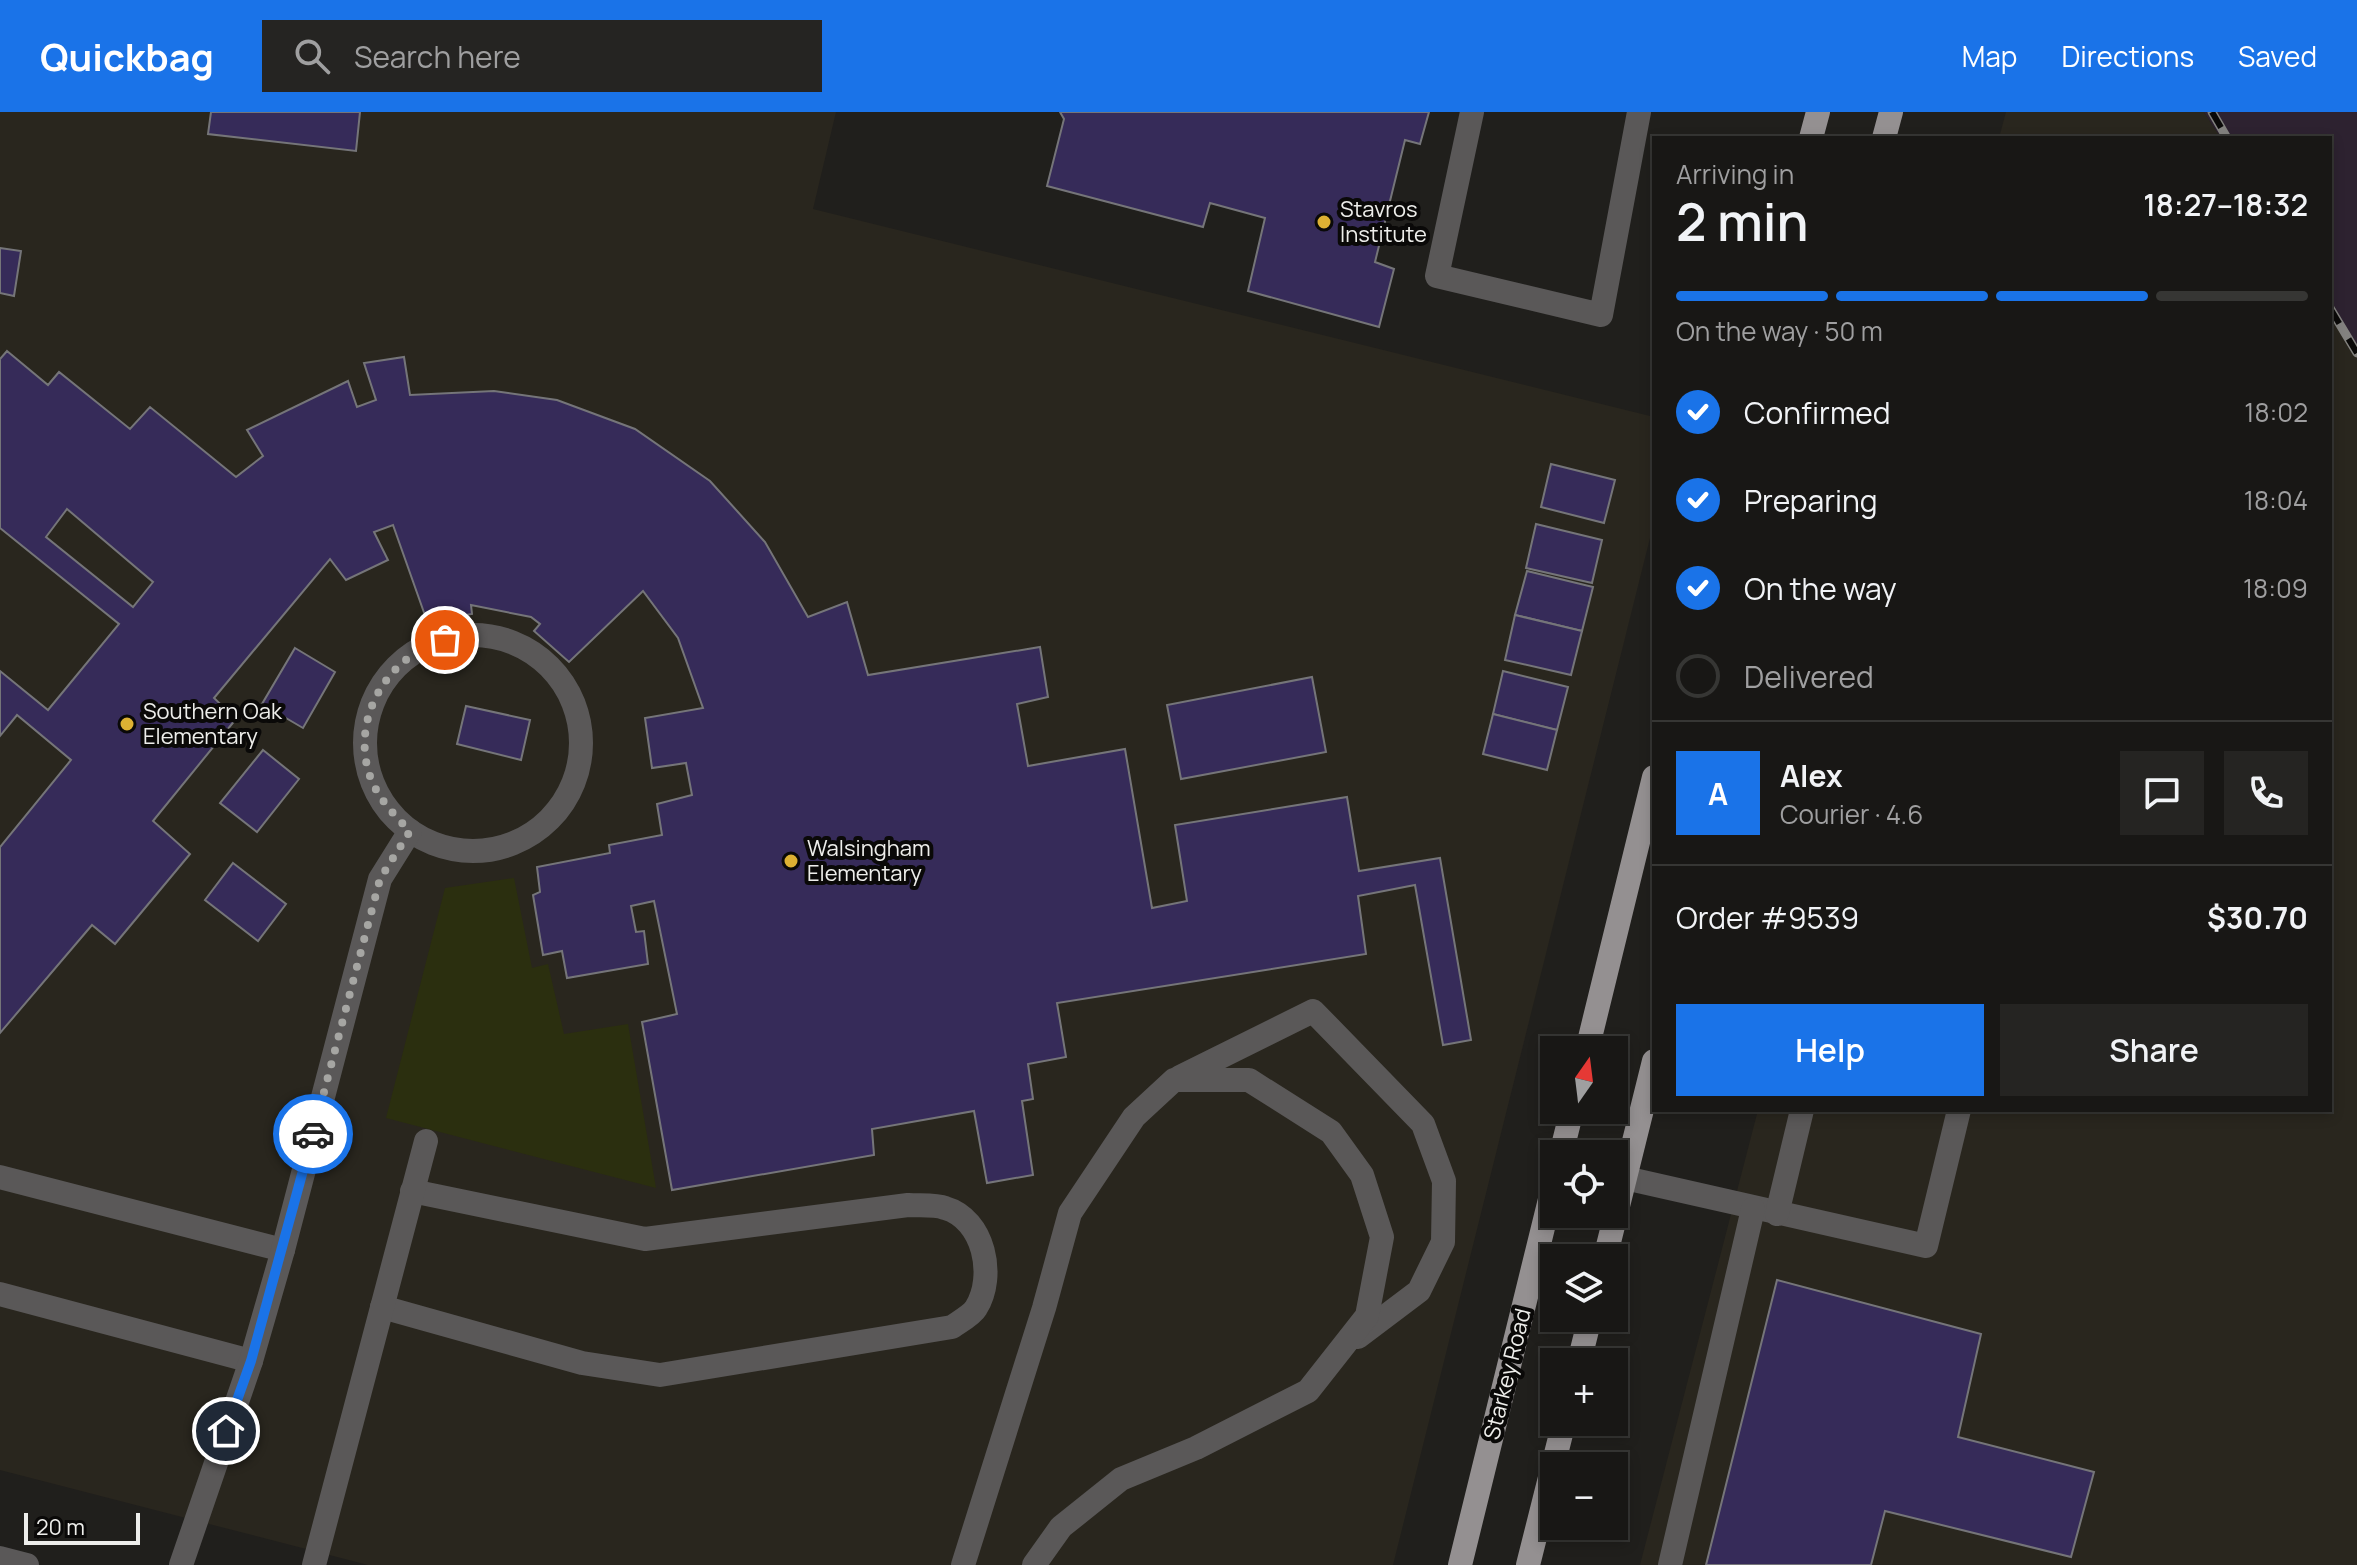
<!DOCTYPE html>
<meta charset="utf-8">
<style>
:root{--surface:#181715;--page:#252422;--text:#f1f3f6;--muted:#9f9fa0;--line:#363634;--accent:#1a73e8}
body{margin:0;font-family:Manrope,sans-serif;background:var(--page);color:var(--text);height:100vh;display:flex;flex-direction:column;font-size:30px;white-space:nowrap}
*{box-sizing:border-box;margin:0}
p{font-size:26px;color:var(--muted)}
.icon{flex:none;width:44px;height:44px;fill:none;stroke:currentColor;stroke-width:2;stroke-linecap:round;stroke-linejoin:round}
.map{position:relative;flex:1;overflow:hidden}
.drawer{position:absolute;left:1652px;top:24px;width:680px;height:976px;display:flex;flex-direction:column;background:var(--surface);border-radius:0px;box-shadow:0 4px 12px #0003,0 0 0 2px var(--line)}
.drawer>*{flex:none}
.needle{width:52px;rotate:14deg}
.buttons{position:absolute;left:1540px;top:924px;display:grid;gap:16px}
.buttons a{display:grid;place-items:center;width:88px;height:88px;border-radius:0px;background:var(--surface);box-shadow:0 4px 12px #0003,0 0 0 2px var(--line);font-size:40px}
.scale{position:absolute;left:24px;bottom:20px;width:116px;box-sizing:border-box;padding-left:8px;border:4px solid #eeeeeb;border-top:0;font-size:22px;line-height:28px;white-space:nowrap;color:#eeeeeb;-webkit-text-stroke:6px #0a0908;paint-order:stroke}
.pin{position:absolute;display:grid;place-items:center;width:68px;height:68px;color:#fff;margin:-34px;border:4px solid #fff;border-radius:50%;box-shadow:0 2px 8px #0007}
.courier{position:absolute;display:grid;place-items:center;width:80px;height:80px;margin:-40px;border:6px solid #1a73e8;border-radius:50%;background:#fff;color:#222;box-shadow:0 2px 10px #0007}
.headline em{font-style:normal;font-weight:600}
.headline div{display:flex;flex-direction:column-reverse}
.headline{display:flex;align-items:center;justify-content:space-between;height:136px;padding:0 24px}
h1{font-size:52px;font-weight:600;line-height:60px}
.bar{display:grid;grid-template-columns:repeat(4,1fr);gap:12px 8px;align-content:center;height:96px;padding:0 24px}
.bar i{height:10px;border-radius:6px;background:var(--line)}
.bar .on{background:var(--accent)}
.bar p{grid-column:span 4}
.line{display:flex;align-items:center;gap:20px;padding:0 24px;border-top:2px solid var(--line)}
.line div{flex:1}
.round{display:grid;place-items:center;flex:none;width:84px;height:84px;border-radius:0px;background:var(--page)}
ol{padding:0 24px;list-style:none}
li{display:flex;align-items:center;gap:24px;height:88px}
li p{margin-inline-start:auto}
li .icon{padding:8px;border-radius:50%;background:var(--accent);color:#fff;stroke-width:4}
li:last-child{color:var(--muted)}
li i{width:44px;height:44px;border:4px solid var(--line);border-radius:50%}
.primary-button{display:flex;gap:16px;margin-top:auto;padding:16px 24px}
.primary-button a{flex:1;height:92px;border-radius:0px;background:var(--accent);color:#fff;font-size:32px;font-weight:600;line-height:92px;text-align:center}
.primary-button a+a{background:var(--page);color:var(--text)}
header{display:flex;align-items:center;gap:48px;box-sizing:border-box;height:112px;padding:0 40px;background:var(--accent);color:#fff}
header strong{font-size:38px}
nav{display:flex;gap:44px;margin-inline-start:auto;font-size:28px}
.search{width:560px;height:72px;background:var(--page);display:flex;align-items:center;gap:20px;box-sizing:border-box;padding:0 28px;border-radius:0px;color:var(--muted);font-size:30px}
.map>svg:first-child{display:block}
.built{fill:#29261e}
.industrial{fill:#2d2230}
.green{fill:#2b2f0f}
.building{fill:#362b59;stroke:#757579;stroke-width:2;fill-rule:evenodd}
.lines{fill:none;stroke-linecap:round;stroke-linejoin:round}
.minor{stroke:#5a5858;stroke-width:24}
.major{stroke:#949091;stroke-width:24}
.rail-casing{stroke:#83827f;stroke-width:9}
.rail{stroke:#0a0908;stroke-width:6;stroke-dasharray:18;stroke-linecap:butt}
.done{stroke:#a6a6a3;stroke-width:8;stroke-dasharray:0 14.4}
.route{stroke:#1a73e8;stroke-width:10}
.poi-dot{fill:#ddb133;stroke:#0a0908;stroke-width:3}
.labels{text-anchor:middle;stroke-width:8;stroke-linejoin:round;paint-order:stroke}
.poi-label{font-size:22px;fill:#eeeeeb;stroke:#0a0908;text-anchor:start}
.street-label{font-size:22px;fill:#eeeeeb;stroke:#0a0908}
</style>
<header>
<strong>Quickbag</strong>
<div class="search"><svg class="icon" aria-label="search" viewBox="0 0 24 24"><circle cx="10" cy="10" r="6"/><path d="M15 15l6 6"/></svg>Search here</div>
<nav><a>Map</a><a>Directions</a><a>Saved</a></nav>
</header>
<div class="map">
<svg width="2357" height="1453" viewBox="0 0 2357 1453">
<rect width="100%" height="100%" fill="#201f1c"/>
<g class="built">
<path d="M0,0H836L813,97L1654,305V410L1393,1453H368L0,1358Z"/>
<path d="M2006,0H2204L2221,26H1999Z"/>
<path d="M2330,202L2357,246V1453H1640L1758,998H2330Z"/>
</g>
<path class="industrial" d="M2204,0H2357V246L2330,202V26H2221Z"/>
<path class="green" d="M514,766L532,856L548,852L564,922L628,912L656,1076L386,1006L445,776Z"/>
<g class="building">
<path d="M211,0H360L356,39L208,22Z"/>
<path d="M1060,0H1429L1420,32L1405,28L1375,150L1394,157L1379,215L1248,179L1265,106L1210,91L1203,115L1047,74L1064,7Z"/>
<path d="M0,136L21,139L14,184L0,181Z"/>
<path d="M7,239L48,273L59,260L130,317L150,295L236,365L263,344L247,318L348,269L357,295L376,288L364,251L404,245L410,283L494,279L557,288L635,317L710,369L765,430L808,505L847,490L868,563L1040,535L1048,585L1017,592L1028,654L1125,637L1152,796L1187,789L1175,713L1347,685L1359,759L1440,746L1471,928L1443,933L1415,773L1358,784L1366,842L1057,891L1066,945L1028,952L1033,987L1022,989L1033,1063L987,1071L974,999L872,1017L874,1043L672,1078L642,910L677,902L654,789L631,794L636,820L644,819L648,852L567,866L562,839L543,843L533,783L540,780L537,755L610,741L609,733L662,723L657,692L692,683L686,651L652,656L645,606L703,596L678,526L643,479L569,550L534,519L540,512L531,505L471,493L472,502L427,509L393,413L374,420L388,448L346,468L330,447L214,586L236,607L153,709L190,742L115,832L92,813L0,921V735L71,648L17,603L0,624V559L48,598L119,512L0,416V247ZM67,397L153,470L133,495L46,425Z"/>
<path d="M1551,352L1615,368L1604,411L1541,395Z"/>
<path d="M1536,412L1602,428L1592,471L1526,456Z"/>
<path d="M1527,459L1593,475L1582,519L1515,503Z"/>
<path d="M1515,503L1582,519L1571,563L1505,548Z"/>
<path d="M295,536L335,560L303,616L262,592Z"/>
<path d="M1503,559L1568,575L1557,618L1493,602Z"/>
<path d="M1312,565L1326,640L1181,667L1167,593Z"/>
<path d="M466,594L530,608L521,648L457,632Z"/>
<path d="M1493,602L1557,618L1547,658L1483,642Z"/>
<path d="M263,638L299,667L257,720L220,691Z"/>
<path d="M233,751L286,792L258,829L205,788Z"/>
<path d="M1777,1168L1981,1222L1958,1325L2094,1360L2071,1445L1885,1399L1871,1453H1706Z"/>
</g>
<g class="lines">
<g class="minor">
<path d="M1472,0L1437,164L1601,203L1639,0"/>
<circle cx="473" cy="631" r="108"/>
<path d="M1180,965L1313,899L1423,1012L1444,1069L1443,1130L1419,1179L1358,1225"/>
<path d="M0,1065L283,1138"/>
<path d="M1625,1066L1926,1134L1959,998"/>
<path d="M1777,1102L1802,998"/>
<path d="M0,1182L251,1249"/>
<path d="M382,1195L582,1251L660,1263L952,1215C959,1210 972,1203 976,1196C996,1164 984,1107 945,1096C935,1092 919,1094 908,1093L645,1127L412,1079"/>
<path d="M0,1446L27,1453"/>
<path d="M181,1453L251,1249L283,1138L380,767L410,719"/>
<path d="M314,1453L426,1029"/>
<path d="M963,1453L1044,1196L1070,1101L1134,1005L1174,968H1249L1331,1020L1362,1063L1382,1125L1367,1204L1308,1279L1196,1336L1121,1367L1061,1415L1034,1453"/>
<path d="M1670,1453L1753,1097"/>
</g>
<g class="major">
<path d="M1811,26L1818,0"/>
<path d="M1884,26L1891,0"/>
<path d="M1587,938L1654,665"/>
<path d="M1561,1042L1572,998"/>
<path d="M1605,1146L1654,949"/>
<path d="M1579,1250L1590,1206"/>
<path d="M1460,1453L1554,1071"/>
<path d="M1528,1453L1564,1310"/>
</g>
<defs>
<g id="rail">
<path d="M2212,0L2227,26"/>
<path d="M2330,196L2357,241"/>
</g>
</defs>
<use href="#rail" class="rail-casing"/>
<use href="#rail" class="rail"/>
</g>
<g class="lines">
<path class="done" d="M313,1022L380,767L410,719C392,701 375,683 368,658C353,601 390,543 445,528"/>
<path class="route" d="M226,1319L251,1249L313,1022"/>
</g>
<g class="poi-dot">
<circle cx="1324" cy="110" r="8"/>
<circle cx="127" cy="612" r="8"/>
<circle cx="791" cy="749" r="8"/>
</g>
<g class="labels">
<g class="poi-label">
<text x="1340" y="105">Stavros<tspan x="1340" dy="25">Institute</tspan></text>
<text x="143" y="607">Southern Oak<tspan x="143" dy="25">Elementary</tspan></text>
<text x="807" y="744">Walsingham<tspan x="807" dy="25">Elementary</tspan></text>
</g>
<g class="street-label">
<text transform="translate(1507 1262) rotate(-76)" y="8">Starkey Road</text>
</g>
</g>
</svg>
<div class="buttons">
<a><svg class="needle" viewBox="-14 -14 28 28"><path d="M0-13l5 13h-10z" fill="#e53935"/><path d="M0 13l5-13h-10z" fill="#9f9fa0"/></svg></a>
<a><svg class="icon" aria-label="locate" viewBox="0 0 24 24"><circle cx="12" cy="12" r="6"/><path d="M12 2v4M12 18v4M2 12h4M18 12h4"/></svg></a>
<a><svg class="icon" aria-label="layers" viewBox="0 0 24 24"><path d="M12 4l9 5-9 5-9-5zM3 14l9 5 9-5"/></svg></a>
<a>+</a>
<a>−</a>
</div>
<div class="scale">20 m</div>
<div class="pin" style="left:445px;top:528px;background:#ea580c"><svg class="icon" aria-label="bag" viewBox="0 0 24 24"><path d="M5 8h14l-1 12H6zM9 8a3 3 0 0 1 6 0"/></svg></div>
<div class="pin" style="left:226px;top:1319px;background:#1f2937"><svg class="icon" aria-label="home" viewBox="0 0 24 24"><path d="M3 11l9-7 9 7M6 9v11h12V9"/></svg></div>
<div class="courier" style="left:313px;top:1022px"><svg class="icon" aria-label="car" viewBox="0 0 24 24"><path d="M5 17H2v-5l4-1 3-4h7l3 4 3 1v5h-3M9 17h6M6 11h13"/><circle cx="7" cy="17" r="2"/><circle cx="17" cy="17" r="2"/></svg></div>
<section class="drawer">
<div class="headline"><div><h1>2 min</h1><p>Arriving in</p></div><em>18:27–18:32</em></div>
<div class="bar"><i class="on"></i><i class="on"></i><i class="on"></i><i></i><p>On the way · 50 m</p></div>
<ol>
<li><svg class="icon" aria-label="check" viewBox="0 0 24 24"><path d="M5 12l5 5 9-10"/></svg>Confirmed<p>18:02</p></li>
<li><svg class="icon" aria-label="check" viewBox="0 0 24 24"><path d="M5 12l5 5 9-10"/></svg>Preparing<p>18:04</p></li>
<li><svg class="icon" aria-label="check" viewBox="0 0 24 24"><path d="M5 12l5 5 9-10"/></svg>On the way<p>18:09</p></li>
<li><i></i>Delivered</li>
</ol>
<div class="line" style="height:144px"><b class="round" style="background:var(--accent);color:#fff">A</b><div><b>Alex</b><p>Courier · 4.6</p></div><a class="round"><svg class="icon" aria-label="chat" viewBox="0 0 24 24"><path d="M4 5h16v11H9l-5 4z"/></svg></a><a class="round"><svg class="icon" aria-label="phone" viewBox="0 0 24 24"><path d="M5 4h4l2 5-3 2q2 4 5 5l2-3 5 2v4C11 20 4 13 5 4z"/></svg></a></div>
<div class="line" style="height:104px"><div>Order #9539</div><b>$30.70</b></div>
<div class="primary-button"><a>Help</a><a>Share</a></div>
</section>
</div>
